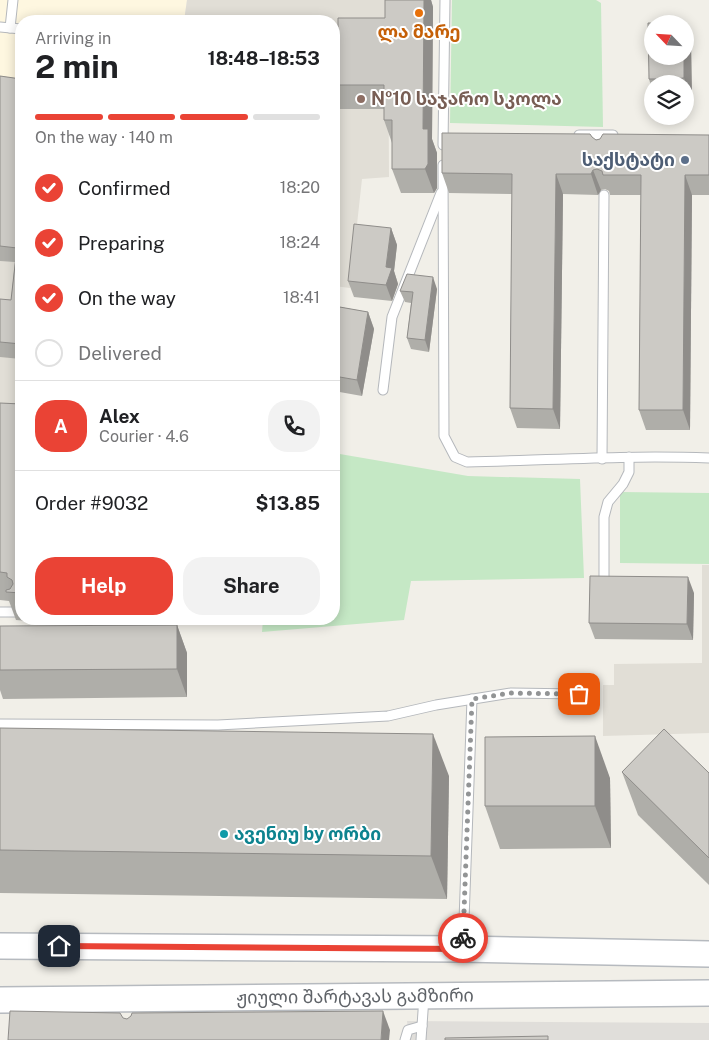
<!DOCTYPE html>
<meta charset="utf-8">
<style>
:root{--surface:#fff;--page:#f2f2f2;--text:#202124;--muted:#757577;--line:#e0e0e0;--accent:#ea4335}
body{margin:0;font-family:"Public Sans","Noto Sans Georgian",sans-serif;background:var(--page);color:var(--text);height:100vh;display:flex;flex-direction:column;font-size:19px;white-space:nowrap}
*{box-sizing:border-box;margin:0}
p{font-size:16px;color:var(--muted)}
.icon{flex:none;width:28px;height:28px;fill:none;stroke:currentColor;stroke-width:2;stroke-linecap:round;stroke-linejoin:round}
.map{position:relative;flex:1;overflow:hidden}
.details{position:absolute;left:15px;top:15px;width:325px;height:610px;display:flex;flex-direction:column;background:var(--surface);border-radius:20px;box-shadow:0 2px 12px #0003}
.details>*{flex:none}
.needle{width:32px;rotate:295deg}
.tools{position:absolute;left:644px;top:15px;display:grid;gap:10px}
.tools a{display:grid;place-items:center;width:50px;height:50px;border-radius:50%;background:var(--surface);box-shadow:0 2px 12px #0003;font-size:25px}
.pin{position:absolute;display:grid;place-items:center;width:42px;height:42px;color:#fff;margin:-21px;border-radius:10px;box-shadow:0 2px 8px #0006}
.courier{position:absolute;display:grid;place-items:center;width:50px;height:50px;margin:-25px;border:4px solid #ea4335;border-radius:50%;background:#fff;color:#222;box-shadow:0 1px 6px #0007}
.head em{font-style:normal;font-weight:700}
.head div{display:flex;flex-direction:column-reverse}
.head{display:flex;align-items:center;justify-content:space-between;height:85px;padding:0 20px}
h1{font-size:32px;font-weight:700;line-height:38px}
.bar{display:grid;grid-template-columns:repeat(4,1fr);gap:8px 5px;align-content:center;height:60px;padding:0 20px}
.bar i{height:6px;border-radius:4px;background:var(--line)}
.bar .active{background:var(--accent)}
.bar p{grid-column:span 4}
.line{display:flex;align-items:center;gap:12px;padding:0 20px;border-top:1px solid var(--line)}
.line div{flex:1}
.round{display:grid;place-items:center;flex:none;width:52px;height:52px;border-radius:20px;background:var(--page)}
ol{padding:0 20px;list-style:none}
li{display:flex;align-items:center;gap:15px;height:55px}
li p{margin-inline-start:auto}
li .icon{padding:5px;border-radius:50%;background:var(--accent);color:#fff;stroke-width:4}
li:last-child{color:var(--muted)}
li i{width:28px;height:28px;border:2px solid var(--line);border-radius:50%}
.action{display:flex;gap:10px;margin-top:auto;padding:10px 20px}
.action a{flex:1;height:58px;border-radius:20px;background:var(--accent);color:#fff;font-size:20px;font-weight:700;line-height:58px;text-align:center}
.action a+a{background:var(--page);color:var(--text)}
.map>svg:first-child{display:block}
.commercial{fill:#fef7e0}
.industrial{fill:#e0deda}
.education{fill:#e1ded6}
.green{fill:#c5e8c5}
.lines{fill:none;stroke-linecap:round;stroke-linejoin:round}
.lane-casing{stroke:#b5b8bc;stroke-width:11}
.secondary-casing{stroke:#b6babf;stroke-width:28}
.lane{stroke:#fff;stroke-width:9}
.secondary{stroke:#fff;stroke-width:25}
.wall{fill:#afaea9}
.shaded-wall{fill:#8f8d8a}
.building{fill:#cccac5;stroke:#8f8d8a}
.done{stroke:#929495;stroke-width:5;stroke-dasharray:0 9}
.route{stroke:#ea4335;stroke-width:6}
.food-dot{fill:#e8710a;stroke:#fff;stroke-width:2}
.education-dot{fill:#8d6e63;stroke:#fff;stroke-width:2}
.service-dot{fill:#5c6f8a;stroke:#fff;stroke-width:2}
.culture-dot{fill:#0f9aa8;stroke:#fff;stroke-width:2}
.labels{text-anchor:middle;stroke-width:4;stroke-linejoin:round;paint-order:stroke}
.food-label{font-size:18px;font-weight:bold;fill:#c56008;stroke:#fff}
.education-label{font-size:18px;font-weight:bold;fill:#785e54;stroke:#fff;text-anchor:start}
.service-label{font-size:18px;font-weight:bold;fill:#4e5e75;stroke:#fff;text-anchor:end}
.culture-label{font-size:18px;font-weight:bold;fill:#0d838f;stroke:#fff;text-anchor:start}
.street-label{font-size:18px;fill:#5f6368;stroke:#fff}
</style>
<div class="map">
<svg width="709" height="1040" viewBox="0 0 709 1040">
<rect width="100%" height="100%" fill="#f1efe8"/>
<path class="commercial" d="M0,0H187L184,21H21V194L0,192Z"/>
<path class="industrial" d="M407,1021L709,1023V1040H409Z"/>
<g class="education">
<path d="M187,0H388L389,177L362,179L350,288L334,286V21H184Z"/>
<path d="M0,192L21,194V415L0,412Z"/>
<path d="M702,565H709V733L603,736V685H614V664L702,663Z"/>
</g>
<g class="green">
<path d="M452,0H596L601,3L603,127L450,123Z"/>
<path d="M334,453L468,476L580,479L584,578L411,581L404,620L262,632L263,619H334Z"/>
<path d="M620,492L709,493V564L620,563Z"/>
</g>
<g class="lines">
<defs>
<g id="lane">
<path d="M0,27L21,29"/>
<path d="M10,28L13,0"/>
<path d="M579,135H613"/>
<path d="M443,145L445,0"/>
<path d="M443,165L444,436L455,457L467,462C547,460 628,455 709,458"/>
<path d="M383,390L392,317L441,193"/>
<path d="M602,459L604,195"/>
<path d="M604,578V517L608,502L623,484L629,472V457"/>
<path d="M0,612H17"/>
<path d="M0,724L218,725L388,716L436,705L511,693L579,694"/>
<path d="M463,948L472,699"/>
<path d="M405,1040L408,1030L422,1026"/>
<path d="M421,1040L424,997"/>
</g>
<g id="secondary">
<path d="M0,946L463,949L709,954"/>
<path id="s1" d="M0,1000L709,993"/>
</g>
</defs>
<use href="#lane" class="lane-casing"/>
<use href="#secondary" class="secondary-casing"/>
<use href="#lane" class="lane"/>
<use href="#secondary" class="secondary"/>
</g>
<g class="wall">
<path d="M385,0H431L433,7L432,139L437,153V188L434,193H401L392,169V143L384,120V109H334V54H338L385,18Z"/>
<path d="M691,44L692,100H685V84H652V89L649,79Z"/>
<path d="M0,76L21,79V359L0,357V299L11,300L15,262L0,261Z"/>
<path d="M709,135V195H692L690,430H646L639,410L641,195H610L609,191L605,189L601,190L598,195L563,194L560,429L517,428L510,408L512,194L449,193L442,173L592,138L596,140Z"/>
<path d="M391,228L397,245L394,271L398,284L392,301L354,297L348,281Z"/>
<path d="M437,289L429,352L411,349L407,338L411,303L405,302L400,291Z"/>
<path d="M334,306L368,312L374,329L362,396L334,391Z"/>
<path d="M0,403L21,404V619H56V623L16,620L9,601L0,600Z"/>
<path d="M694,593L693,640L595,639L589,623Z"/>
<path d="M177,625L187,653V697L3,699L0,690V626Z"/>
<path d="M0,728L449,776L447,899L0,893Z"/>
<path d="M622,772L709,773V885L638,815Z"/>
<path d="M610,778L611,848L500,849L485,806Z"/>
</g>
<g class="shaded-wall">
<path d="M424,0H431L433,7L432,139L437,153V188L434,193L425,169L423,129Z"/>
<path d="M685,27L691,44L692,100L684,78V56H685Z"/>
<path d="M593,170L601,190L598,195L591,174Z"/>
<path d="M556,174L563,194L560,429L553,409Z"/>
<path d="M685,175L692,195L690,430L683,410Z"/>
<path d="M391,228L397,245L394,271L398,284L392,301L386,285V267Z"/>
<path d="M433,277L437,289L429,352L425,340Z"/>
<path d="M368,312L374,329L362,396L357,380Z"/>
<path d="M688,577L694,593L693,640L687,624Z"/>
<path d="M177,625L187,653V697L177,669Z"/>
<path d="M433,734L449,776L447,899L431,856Z"/>
<path d="M595,736L610,778L611,848L595,806Z"/>
<path d="M383,1011L390,1030L389,1040H381Z"/>
</g>
<g class="building">
<path d="M385,0H424L423,129H428V164L425,169H392V120H384V85H334V54H338V18H385Z"/>
<rect x="178" y="19" width="29" height="2"/>
<path d="M648,23H683V24H652V56H684V78L674,79V84H656V79H649Z"/>
<path d="M0,76L21,79V344L0,342V299L11,300L17,248L0,246Z"/>
<path d="M442,133L590,134L592,137L596,140L600,139L603,134L709,135V175H685L683,410H639L641,175H603L602,171L597,169L593,170L591,174H556L553,409L510,408L512,174L442,173Z"/>
<path d="M354,224L391,228L386,267L392,268L386,285L348,281Z"/>
<path d="M407,274L433,277L425,340L407,338L413,292L400,291Z"/>
<path d="M334,306L368,312L357,380L334,376Z"/>
<path d="M0,403L21,404V593L6,592V590L10,589L13,584L12,580L7,577V573L0,572Z"/>
<path d="M590,576L688,577L687,624L589,623Z"/>
<path d="M177,625V669L0,670V626Z"/>
<path d="M0,728L433,734L431,856L0,850Z"/>
<path d="M664,729L709,773V858L622,772Z"/>
<path d="M595,736V806H485V737Z"/>
<path d="M10,1011L120,1013L123,1018L127,1019L131,1016L132,1013L383,1011L381,1040H8Z"/>
<path d="M548,1036V1040H445V1038Z"/>
</g>
<g class="lines">
<path class="done" d="M463,938L472,699L511,693L579,694"/>
<path class="route" d="M59,946L463,949V938"/>
</g>
<circle class="food-dot" cx="419" cy="13" r="5"/>
<circle class="education-dot" cx="361" cy="99" r="5"/>
<circle class="service-dot" cx="685" cy="160" r="5"/>
<circle class="culture-dot" cx="224" cy="834" r="5"/>
<g class="labels">
<g class="food-label">
<text x="419" y="38">ლა მარე</text>
</g>
<g class="education-label">
<text x="371" y="105">№10 საჯარო სკოლა</text>
</g>
<g class="service-label">
<text x="675" y="166">საქსტატი</text>
</g>
<g class="culture-label">
<text x="234" y="840">ავენიუ by ორბი</text>
</g>
<g class="street-label">
<text dy="6" stroke="none"><textPath href="#s1" startOffset="355">ჟიული შარტავას გამზირი</textPath></text>
</g>
</g>
</svg>
<div class="tools">
<a><svg class="needle" viewBox="-14 -14 28 28"><path d="M0-13l5 13h-10z" fill="#e53935"/><path d="M0 13l5-13h-10z" fill="#757577"/></svg></a>
<a><svg class="icon" aria-label="layers" viewBox="0 0 24 24"><path d="M12 4l9 5-9 5-9-5zM3 14l9 5 9-5"/></svg></a>
</div>
<div class="pin" style="left:579px;top:694px;background:#ea580c"><svg class="icon" aria-label="bag" viewBox="0 0 24 24"><path d="M5 8h14l-1 12H6zM9 8a3 3 0 0 1 6 0"/></svg></div>
<div class="pin" style="left:59px;top:946px;background:#1f2937"><svg class="icon" aria-label="home" viewBox="0 0 24 24"><path d="M3 11l9-7 9 7M6 9v11h12V9"/></svg></div>
<div class="courier" style="left:463px;top:938px"><svg class="icon" aria-label="bike" viewBox="0 0 24 24"><circle cx="6" cy="16" r="4"/><circle cx="18" cy="16" r="4"/><path d="M6 16l4-8h5l3 8M10 8l3 8H6M13 5h3"/></svg></div>
<section class="details">
<div class="head"><div><h1>2 min</h1><p>Arriving in</p></div><em>18:48–18:53</em></div>
<div class="bar"><i class="active"></i><i class="active"></i><i class="active"></i><i></i><p>On the way · 140 m</p></div>
<ol>
<li><svg class="icon" aria-label="check" viewBox="0 0 24 24"><path d="M5 12l5 5 9-10"/></svg>Confirmed<p>18:20</p></li>
<li><svg class="icon" aria-label="check" viewBox="0 0 24 24"><path d="M5 12l5 5 9-10"/></svg>Preparing<p>18:24</p></li>
<li><svg class="icon" aria-label="check" viewBox="0 0 24 24"><path d="M5 12l5 5 9-10"/></svg>On the way<p>18:41</p></li>
<li><i></i>Delivered</li>
</ol>
<div class="line" style="height:90px"><b class="round" style="background:var(--accent);color:#fff">A</b><div><b>Alex</b><p>Courier · 4.6</p></div><a class="round"><svg class="icon" aria-label="phone" viewBox="0 0 24 24"><path d="M5 4h4l2 5-3 2q2 4 5 5l2-3 5 2v4C11 20 4 13 5 4z"/></svg></a></div>
<div class="line" style="height:65px"><div>Order #9032</div><b>$13.85</b></div>
<div class="action"><a>Help</a><a>Share</a></div>
</section>
</div>
